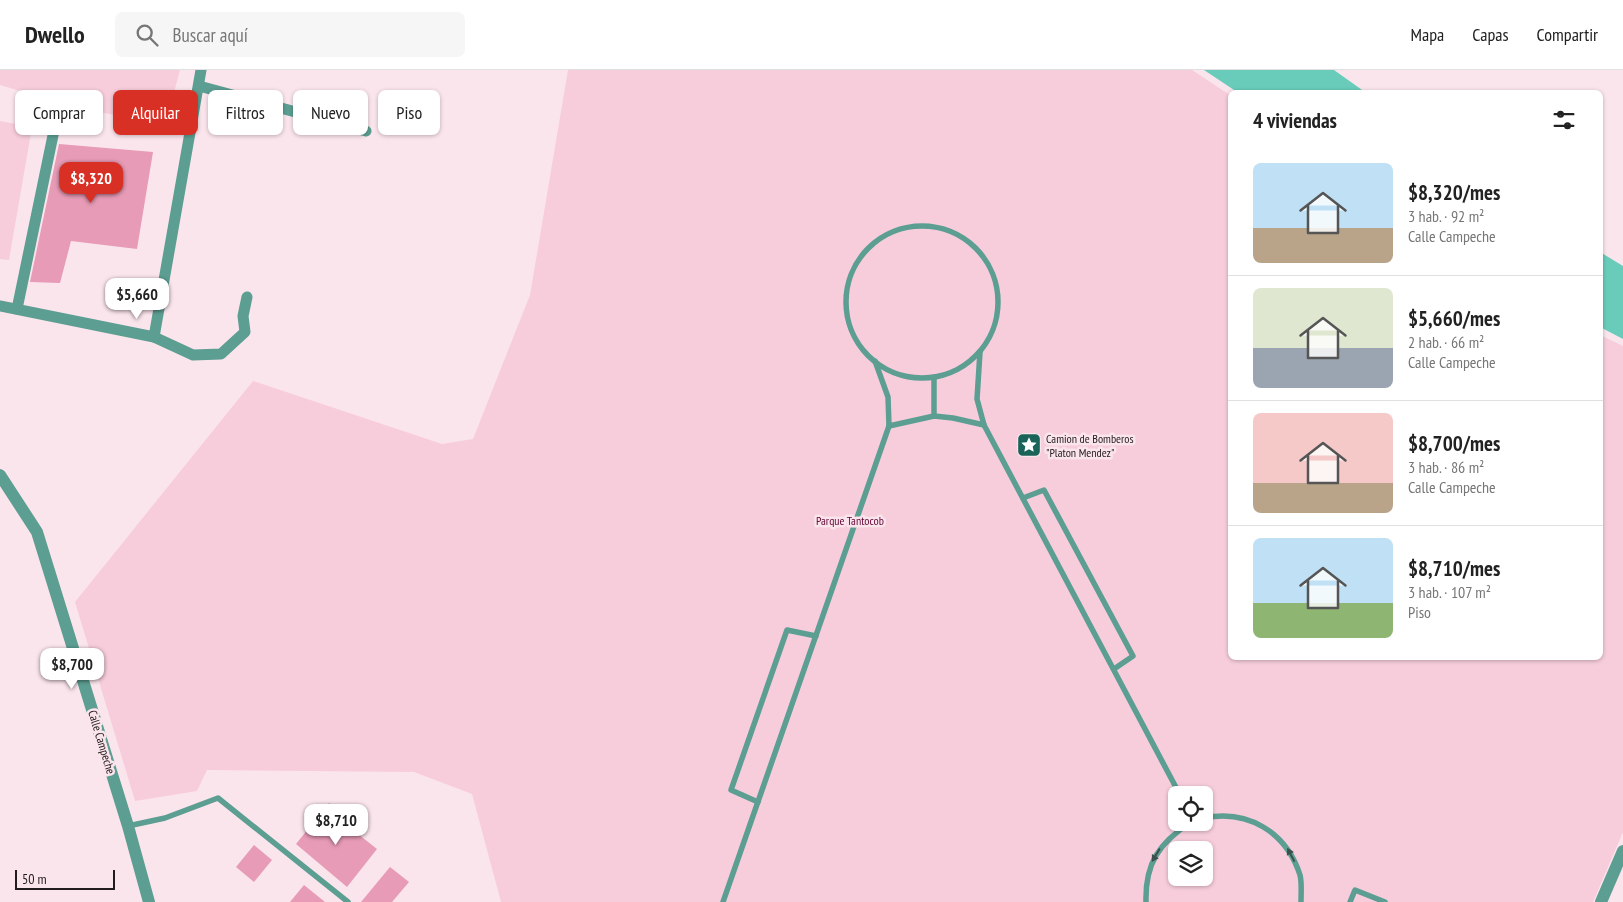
<!DOCTYPE html>
<html lang="es">
<meta charset="utf-8">
<style>
:root{--surface:#fff;--page:#f6f6f6;--text:#222;--muted:#767676;--line:#e0e0e0;--accent:#d93025}
body{margin:0;font-family:"PT Sans Narrow",sans-serif;background:var(--page);color:var(--text);height:100vh;display:flex;flex-direction:column;font-size:19px;white-space:nowrap}
*{box-sizing:border-box;margin:0}
p{font-size:16px;color:var(--muted)}
.icon{flex:none;width:28px;height:28px;fill:none;stroke:currentColor;stroke-width:2;stroke-linecap:round;stroke-linejoin:round}
.map{position:relative;flex:1;overflow:hidden}
.side{position:absolute;left:1228px;top:20px;width:375px;height:570px;display:flex;flex-direction:column;background:var(--surface);border-radius:8px;box-shadow:0 1px 4px #0004}
.side>*{flex:none}
.hud{position:absolute;left:15px;top:20px;width:475px;height:45px;display:flex;gap:10px}
.fabs{position:absolute;left:1168px;top:716px;display:grid;gap:10px}
.fabs a{display:grid;place-items:center;width:45px;height:45px;border-radius:8px;background:var(--surface);box-shadow:0 1px 4px #0004;font-size:25px}
.scale{position:absolute;left:15px;bottom:12px;width:100px;box-sizing:border-box;padding-left:5px;border:2px solid #231c1e;border-top:0;font-size:14px;line-height:18px;white-space:nowrap;color:#231c1e;-webkit-text-stroke:4px #fbe5ec;paint-order:stroke}
.price{position:absolute;translate:-50% -42px;padding:0 11px;border-radius:10px;background:#fff;color:#222;font-size:16px;line-height:32px;filter:drop-shadow(0 1px 2px #0008)}
.price::after{content:'';position:absolute;left:50%;top:30px;width:15px;height:11px;margin-left:-8px;background:inherit;clip-path:polygon(0 0,100% 0,50% 100%)}
.price.selected{background:var(--accent);color:#fff}
ul{padding:0;list-style:none}
li{display:flex;align-items:center;gap:15px;height:125px;padding:0 25px}
li+li{border-top:1px solid var(--line)}
li span{display:grid;place-items:center;flex:none;width:140px;height:100px;border-radius:8px;color:#555}
li>.icon{margin-inline-start:auto}
span .icon{width:60px;height:60px;fill:#fffc;stroke-width:1}
li b{font-size:21px}
h2{display:flex;justify-content:space-between;align-items:center;height:60px;padding:0 25px;font-size:21px}
.pill{padding:0 18px;border-radius:8px;background:var(--surface);box-shadow:0 1px 4px #0004;font-size:18px;line-height:45px}
.pill.selected{background:var(--accent);color:#fff}
header{display:flex;align-items:center;gap:30px;box-sizing:border-box;height:70px;padding:0 25px;background:var(--surface);border-bottom:1px solid var(--line)}
header strong{font-size:24px}
nav{display:flex;gap:28px;margin-inline-start:auto;font-size:18px}
.search{width:350px;height:45px;background:var(--page);display:flex;align-items:center;gap:12px;box-sizing:border-box;padding:0 18px;border-radius:8px;color:var(--muted);font-size:19px}
.map>svg:first-child{display:block}
.green{fill:#f7cddb;fill-rule:evenodd}
.water{fill:#69ccbb}
.building{fill:#e79bb6}
.lines{fill:none;stroke-linecap:round;stroke-linejoin:round}
.service{stroke:#5c9e92;stroke-width:5.5}
.minor{stroke:#5c9e92;stroke-width:11}
.tertiary{stroke:#5c9e92;stroke-width:12}
.oneway{fill:#3a504c}
.labels{text-anchor:middle;dominant-baseline:central;stroke-width:5;stroke-linejoin:round;paint-order:stroke}
.poi-label{font-size:12px;fill:#231c1e;stroke:#fbe5ec;text-anchor:start}
.park-label{font-size:12px;fill:#630736;stroke:#fbe5ec}
.street-label{font-size:12px;fill:#231c1e;stroke:#fbe5ec}
</style>
<header>
<strong>Dwello</strong>
<div class="search"><svg class="icon" aria-label="search" viewBox="0 0 24 24"><circle cx="10" cy="10" r="6"/><path d="M15 15l6 6"/></svg>Buscar aquí</div>
<nav><a>Mapa</a><a>Capas</a><a>Compartir</a></nav>
</header>
<div class="map">
<svg width="1623" height="832" viewBox="0 0 1623 832">
<rect width="100%" height="100%" fill="#fbe5ec"/>
<g class="green">
<path d="M 0,0 L 180,0 L 172,30 L 148,51 L 76,38 L 0,15 Z"/>
<path d="M 568,0 L 1192,0 L 1230,25 L 1230,588 L 1600,588 L 1600,265 L 1623,276 L 1623,762 L 1593,832 L 501,832 L 472,724 L 414,702 L 207,700 L 197,721 L 135,731 L 75,532 L 253,311 L 442,374 L 473,369 L 530,225 ZM 1176,725 L 1204,725 L 1204,752 L 1176,752 ZM 1176,780 L 1204,780 L 1204,808 L 1176,808 Z"/>
<path d="M 0,51 L 32,57 L 9,190 L 0,189 Z"/>
</g>
<g class="water">
<path d="M 1204,0 L 1334,0 L 1365,22 L 1237,22 Z"/>
<path d="M 1600,182 L 1623,196 L 1623,269 L 1600,257 Z"/>
</g>
<g class="building">
<path d="M 59,74 L 153,82 L 137,179 L 71,171 L 60,213 L 30,212 Z"/>
<path d="M 329,733 L 347,748 L 344,753 L 377,779 L 347,817 L 296,774 Z"/>
<path d="M 254,775 L 272,790 L 254,812 L 236,797 Z"/>
<path d="M 390,797 L 409,812 L 392,832 L 361,832 Z"/>
<path d="M 304,815 L 325,832 L 290,832 Z"/>
</g>
<g class="lines">
<g class="service">
<circle cx="922" cy="232" r="76"/>
<path d="M 980,282 L 977,329 L 984,355 L 1180,725"/>
<path d="M 934,346 L 934,308"/>
<path d="M 889,356 L 934,346 L 953,348 L 984,355"/>
<path d="M 1023,428 L 1044,420 L 1133,586 L 1114,599"/>
<path d="M 758,732 L 731,720 L 787,560 L 816,566"/>
<path d="M 1204,748 C 1248,739 1286,762 1300,805 C 1302,813 1301,823 1301,832"/>
<path d="M 128,756 L 165,748 L 218,728 L 348,832"/>
<path d="M 723,832 L 889,356 L 888,327 L 875,291"/>
<path d="M 1146,832 C 1145,793 1159,773 1191,752"/>
<path d="M 1350,832 L 1355,820 L 1385,832"/>
</g>
<g class="minor">
<path d="M 199,16 L 366,61"/>
<path d="M 0,236 L 154,267 L 193,285 L 221,284 L 245,262 L 243,246 L 247,227"/>
<path d="M 17,239 L 57,46"/>
<path d="M 154,267 L 201,0"/>
</g>
<g class="tertiary">
<path d="M 0,405 L 37,462 L 128,756 L 149,832"/>
<path d="M 1601,832 L 1623,781"/>
</g>
</g>
<defs><path id="oneway-solid" d="M-6-.8H1V-3.2L6.5 0L1 3.2V.8H-6Z" transform="scale(1.25)"/></defs>
<g class="oneway">
<use href="#oneway-solid" transform="translate(1156 785) rotate(121)"/>
<use href="#oneway-solid" transform="translate(1291 785) rotate(-118)"/>
</g>
<defs>
<symbol id="sight-square" viewBox="-11 -11 22 22"><rect x="-9" y="-9" width="18" height="18" rx="4" fill="#1a6359" stroke="#fbe5ec"/><path d="M0-6L1.8-2.2L6-1.7L2.9 1.2L3.7 5.4L0 3.3L-3.7 5.4L-2.9 1.2L-6-1.7L-1.8-2.2Z" fill="#fff"/></symbol>
</defs>
<g fill-rule="evenodd">
<use href="#sight-square" x="1015" y="361" width="28" height="28"/>
</g>
<g class="labels">
<g class="poi-label">
<text x="1046" y="368">Camion de Bomberos<tspan x="1046" dy="14">"Platon Mendez"</tspan></text>
</g>
<g class="park-label">
<text x="850" y="450">Parque Tantocob</text>
</g>
<g class="street-label">
<text transform="translate(102 672) rotate(73)">Calle Campeche</text>
</g>
</g>
</svg>
<div class="fabs">
<a><svg class="icon" aria-label="locate" viewBox="0 0 24 24"><circle cx="12" cy="12" r="6"/><path d="M12 2v4M12 18v4M2 12h4M18 12h4"/></svg></a>
<a><svg class="icon" aria-label="layers" viewBox="0 0 24 24"><path d="M12 4l9 5-9 5-9-5zM3 14l9 5 9-5"/></svg></a>
</div>
<div class="scale">50 m</div>
<b class="price selected" style="left:91px;top:134px">$8,320</b>
<b class="price" style="left:137px;top:250px">$5,660</b>
<b class="price" style="left:72px;top:620px">$8,700</b>
<b class="price" style="left:336px;top:776px">$8,710</b>
<div class="hud">
<a class="pill">Comprar</a>
<a class="pill selected">Alquilar</a>
<a class="pill">Filtros</a>
<a class="pill">Nuevo</a>
<a class="pill">Piso</a>
</div>
<section class="side">
<h2>4 viviendas<svg class="icon" aria-label="filters" viewBox="0 0 24 24"><path d="M4 7h16M4 17h16"/><circle cx="9" cy="7" r="2"/><circle cx="15" cy="17" r="2"/></svg></h2>
<ul>
<li><span style="background:linear-gradient(#bfe0f5 65%,#b9a48a 0)"><svg class="icon" aria-label="home" viewBox="0 0 24 24"><path d="M3 11l9-7 9 7M6 9v11h12V9"/></svg></span><div><b>$8,320/mes</b><p>3 hab. · 92 m²</p><p>Calle Campeche</p></div></li>
<li><span style="background:linear-gradient(#dfe7d0 60%,#9aa5b1 0)"><svg class="icon" aria-label="home" viewBox="0 0 24 24"><path d="M3 11l9-7 9 7M6 9v11h12V9"/></svg></span><div><b>$5,660/mes</b><p>2 hab. · 66 m²</p><p>Calle Campeche</p></div></li>
<li><span style="background:linear-gradient(#f6c9c9 70%,#b9a48a 0)"><svg class="icon" aria-label="home" viewBox="0 0 24 24"><path d="M3 11l9-7 9 7M6 9v11h12V9"/></svg></span><div><b>$8,700/mes</b><p>3 hab. · 86 m²</p><p>Calle Campeche</p></div></li>
<li><span style="background:linear-gradient(#bfe0f5 65%,#8fb573 0)"><svg class="icon" aria-label="home" viewBox="0 0 24 24"><path d="M3 11l9-7 9 7M6 9v11h12V9"/></svg></span><div><b>$8,710/mes</b><p>3 hab. · 107 m²</p><p>Piso</p></div></li>
</ul>
</section>
</div>
